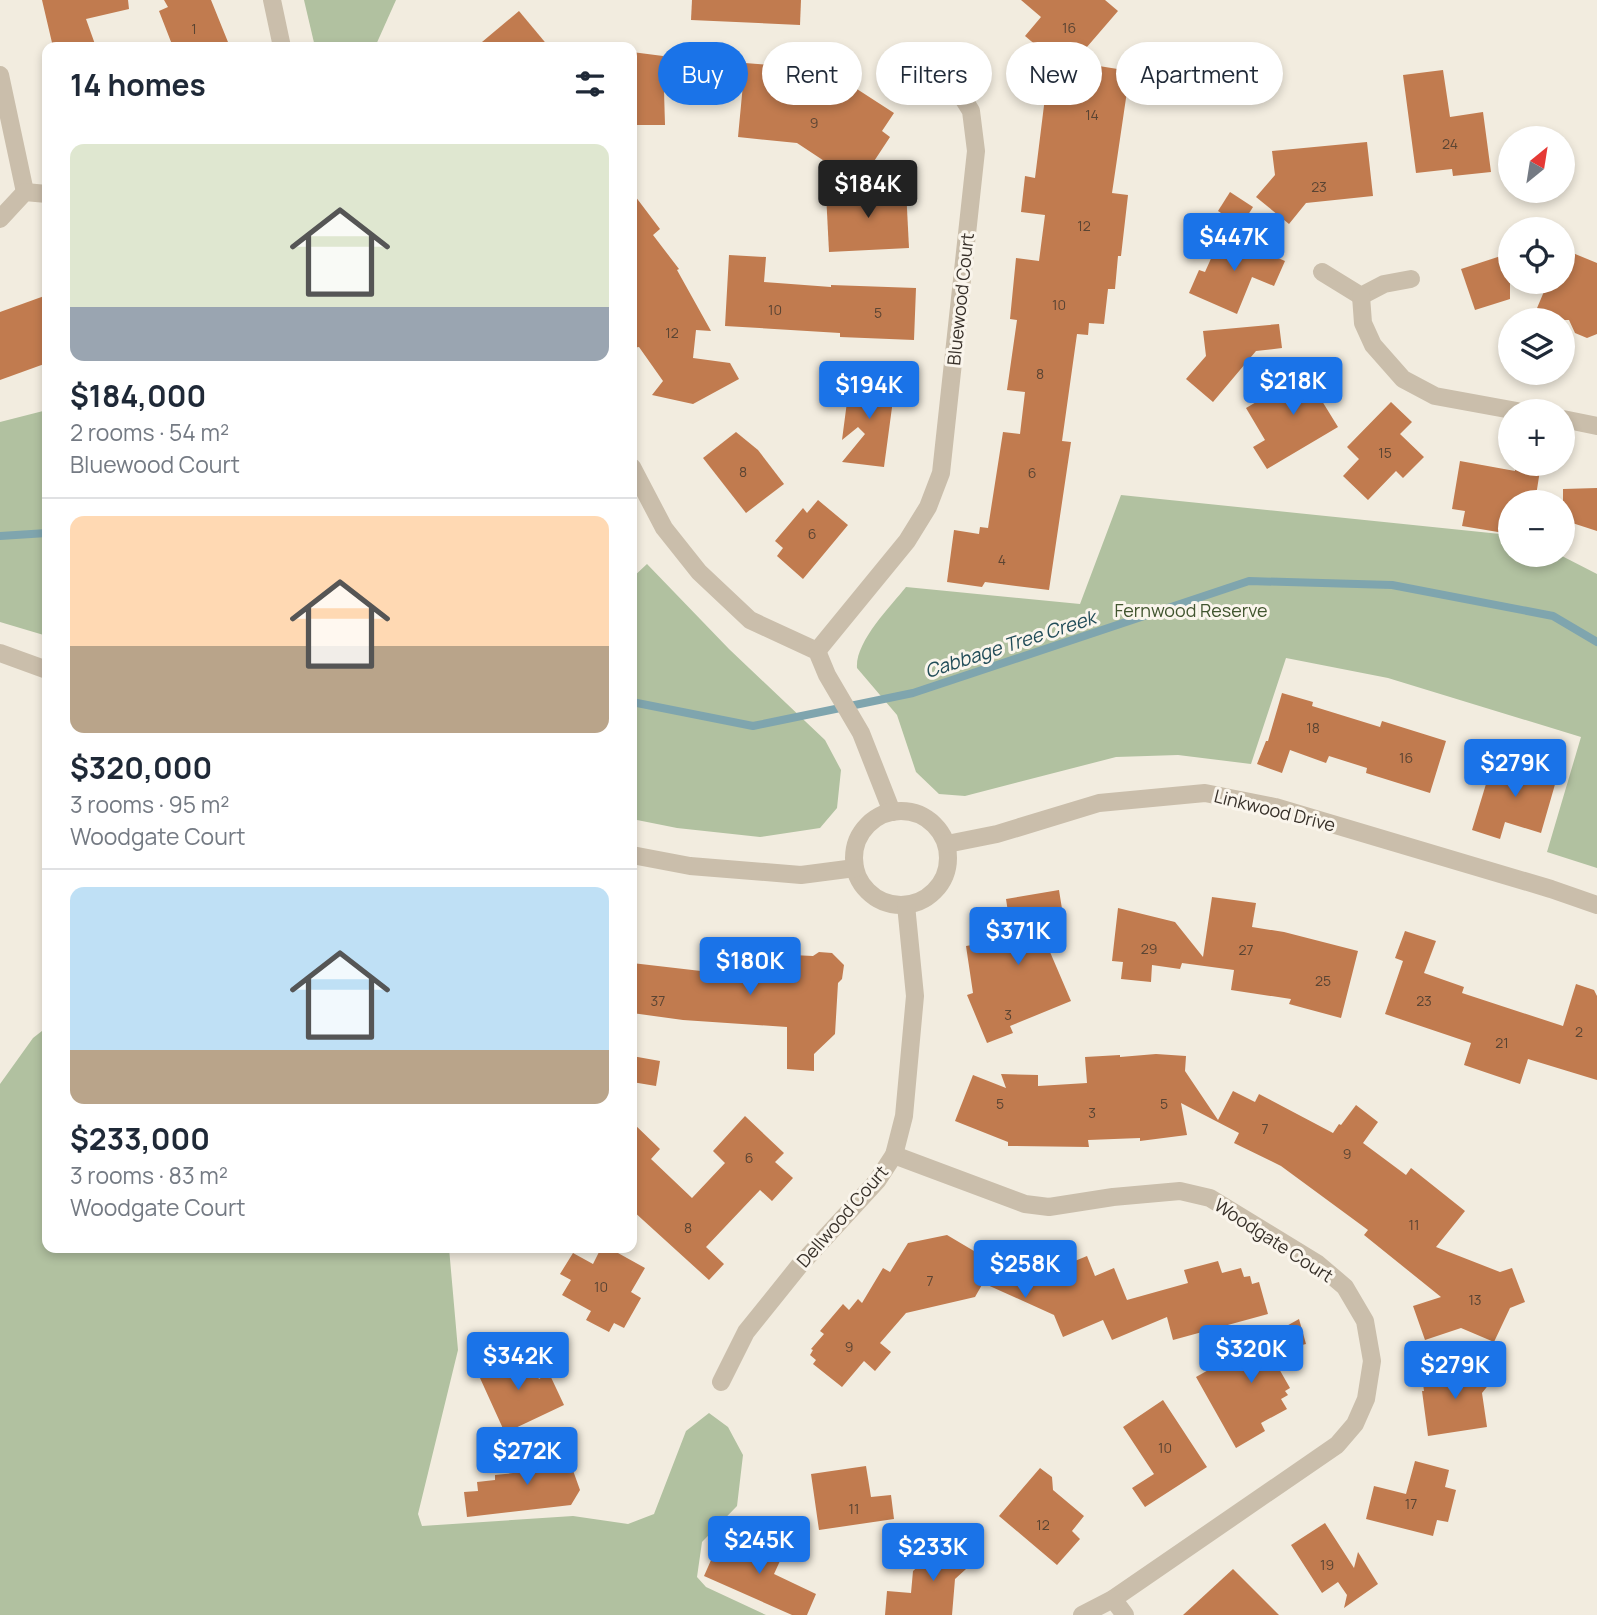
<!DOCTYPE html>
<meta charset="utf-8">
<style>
:root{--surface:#fff;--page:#f6f6f7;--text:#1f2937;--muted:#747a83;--line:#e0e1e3;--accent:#1a73e8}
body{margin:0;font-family:Manrope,sans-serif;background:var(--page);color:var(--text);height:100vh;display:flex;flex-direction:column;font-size:26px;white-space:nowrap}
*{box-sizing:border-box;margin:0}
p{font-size:23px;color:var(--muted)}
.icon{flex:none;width:38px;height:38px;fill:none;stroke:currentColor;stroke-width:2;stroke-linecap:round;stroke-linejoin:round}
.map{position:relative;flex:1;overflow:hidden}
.drawer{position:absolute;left:42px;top:42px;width:595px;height:1211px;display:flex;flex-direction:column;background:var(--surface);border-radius:14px;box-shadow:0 4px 10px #0003}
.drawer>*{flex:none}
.guide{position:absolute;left:658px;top:42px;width:665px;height:63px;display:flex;gap:14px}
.needle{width:46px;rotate:30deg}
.controls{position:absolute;left:1498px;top:126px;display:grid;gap:14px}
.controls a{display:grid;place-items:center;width:77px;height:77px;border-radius:50%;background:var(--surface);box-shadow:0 4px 10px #0003;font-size:35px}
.price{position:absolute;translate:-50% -60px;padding:0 16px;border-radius:7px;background:var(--accent);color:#fff;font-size:23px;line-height:46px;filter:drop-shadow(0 2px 4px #0008)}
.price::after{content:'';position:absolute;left:50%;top:42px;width:21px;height:16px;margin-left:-10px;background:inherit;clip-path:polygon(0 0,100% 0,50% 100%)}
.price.current{background:#222;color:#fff}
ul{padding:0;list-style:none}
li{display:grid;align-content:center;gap:14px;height:371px;padding:0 28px}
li+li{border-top:2px solid var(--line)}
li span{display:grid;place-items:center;height:217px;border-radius:14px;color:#555}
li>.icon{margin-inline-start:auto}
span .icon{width:126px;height:126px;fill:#fffc;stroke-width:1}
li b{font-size:30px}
h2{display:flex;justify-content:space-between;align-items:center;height:84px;padding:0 28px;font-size:30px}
.pill{padding:0 24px;border-radius:32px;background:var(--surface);box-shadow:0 4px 10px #0003;font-size:24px;line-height:63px}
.pill.current{background:var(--accent);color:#fff}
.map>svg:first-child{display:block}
.green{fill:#b1c1a0}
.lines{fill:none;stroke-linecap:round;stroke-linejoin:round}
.stream{stroke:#7fa5ae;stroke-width:8}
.building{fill:#c17b4f}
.street{stroke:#cabeab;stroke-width:18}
.labels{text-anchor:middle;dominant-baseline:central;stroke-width:6;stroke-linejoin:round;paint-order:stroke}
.number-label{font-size:14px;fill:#5a4433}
.street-label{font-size:18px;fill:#38312a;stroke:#faf5ec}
.park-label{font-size:18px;fill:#41552f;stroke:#faf5ec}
.water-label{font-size:19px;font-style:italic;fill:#214c58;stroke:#faf5ec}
</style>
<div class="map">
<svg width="1597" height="1615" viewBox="0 0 1597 1615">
<rect width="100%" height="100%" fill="#f2ecdf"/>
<g class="green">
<path d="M 304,0 L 396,0 L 375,47 L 315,47 Z"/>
<path d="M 47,410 L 47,636 L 0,622 L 0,422 Z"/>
<path d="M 1121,495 L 1510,535 L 1510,555 L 1560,555 L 1597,574 L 1597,868 L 1547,852 L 1581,737 L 1388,678 L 1286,658 L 1251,764 L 1178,755 L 1116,757 L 965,796 L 939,794 L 916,772 L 897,715 L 857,668 C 855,642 890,607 906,587 L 1080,604 Z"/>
<path d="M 647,564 L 729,649 L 825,740 L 841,770 L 837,808 L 820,828 L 760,837 L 677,828 L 632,819 L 632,578 Z"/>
<path d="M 47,1027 L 47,1248 L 449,1248 L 458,1350 L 418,1514 L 422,1526 L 573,1516 L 628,1524 L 654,1514 L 686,1431 L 709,1413 L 728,1427 L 743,1455 L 737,1506 L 702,1542 L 697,1577 L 706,1587 L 766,1615 L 0,1615 L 0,1084 L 33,1038 Z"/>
</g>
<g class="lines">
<g class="stream">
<path d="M 0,536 L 47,533"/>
<path d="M 632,702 L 753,726 L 913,693 L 1249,581 L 1392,585 L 1553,616 L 1597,642"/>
</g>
</g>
<g class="building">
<path d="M 42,0 L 128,0 L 129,9 L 86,19 L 96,47 L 53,47 Z"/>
<path d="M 164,0 L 211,0 L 230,47 L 173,47 L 159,11 L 168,7 Z"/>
<path d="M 692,0 L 801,0 L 800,25 L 691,20 Z"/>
<path d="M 1021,0 L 1105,0 L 1118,11 L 1074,62 L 1130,71 L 1112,193 L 1128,195 L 1121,256 L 1118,256 L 1115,289 L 1108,289 L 1104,324 L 1089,323 L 1088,335 L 1077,334 L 1062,441 L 1071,442 L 1049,590 L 985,582 L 982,587 L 947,582 L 954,530 L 979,534 L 980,527 L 988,528 L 1003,432 L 1020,434 L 1025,392 L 1007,390 L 1017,320 L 1010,319 L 1016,258 L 1039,261 L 1045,215 L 1021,212 L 1025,176 L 1035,178 L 1050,57 L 1025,36 L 1041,17 Z"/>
<path d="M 519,11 L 549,47 L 476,47 Z"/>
<path d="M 632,52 L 663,56 L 665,125 L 632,125 Z"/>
<path d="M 745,63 L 844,71 L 843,80 L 894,113 L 882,131 L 890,137 L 859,184 L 797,143 L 738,137 Z"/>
<path d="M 1443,70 L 1450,117 L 1483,112 L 1491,172 L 1453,176 L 1452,169 L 1416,173 L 1403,75 Z"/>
<path d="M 1367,142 L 1373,196 L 1306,203 L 1289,224 L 1256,197 L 1275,175 L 1272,151 Z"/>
<path d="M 906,189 L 909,248 L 829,252 L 826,193 Z"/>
<path d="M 632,192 L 660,229 L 653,235 L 679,269 L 677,270 L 711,331 L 696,330 L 693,358 L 730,363 L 739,379 L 693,404 L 652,395 L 663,381 L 639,347 L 632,348 Z"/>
<path d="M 1230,192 L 1253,207 L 1241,226 L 1218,211 Z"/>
<path d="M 1222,234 L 1285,261 L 1274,286 L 1252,277 L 1237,314 L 1189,293 L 1199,270 L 1205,272 Z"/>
<path d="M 1563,249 L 1597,263 L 1597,334 L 1587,338 L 1575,333 L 1569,320 L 1532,320 L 1548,282 L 1563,282 Z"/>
<path d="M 1510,253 L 1510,299 L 1475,310 L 1461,269 Z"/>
<path d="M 729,255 L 766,257 L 764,282 L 831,287 L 831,285 L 916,288 L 914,340 L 840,337 L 840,333 L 725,326 Z"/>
<path d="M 47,295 L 47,363 L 0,380 L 0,312 Z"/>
<path d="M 1279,324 L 1282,348 L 1256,351 L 1213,402 L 1186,379 L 1206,356 L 1203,331 Z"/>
<path d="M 1318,366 L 1335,394 L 1322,401 L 1338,427 L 1267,469 L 1253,447 L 1265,440 L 1246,408 Z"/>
<path d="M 850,379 L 895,385 L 884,467 L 842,462 L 865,434 L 858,427 L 842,440 Z"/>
<path d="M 1391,402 L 1412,422 L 1400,434 L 1424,457 L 1403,478 L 1396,471 L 1368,500 L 1343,476 L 1359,459 L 1347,447 Z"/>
<path d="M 736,432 L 758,450 L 784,484 L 746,513 L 703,458 Z"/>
<path d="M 1460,461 L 1515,471 L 1516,464 L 1541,464 L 1535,502 L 1510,502 L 1510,534 L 1462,526 L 1465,511 L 1452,509 Z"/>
<path d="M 1597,488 L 1597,531 L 1563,520 L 1563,489 Z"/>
<path d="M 818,500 L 848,525 L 803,579 L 777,556 L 783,548 L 775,541 L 803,508 L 807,513 Z"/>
<path d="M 1282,693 L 1313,702 L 1312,706 L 1380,727 L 1382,721 L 1446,741 L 1430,793 L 1366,773 L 1367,768 L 1329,756 L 1326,763 L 1290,750 L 1282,773 L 1257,764 L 1266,741 L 1268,741 Z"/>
<path d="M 1493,761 L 1514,767 L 1516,761 L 1558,774 L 1541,833 L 1505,822 L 1500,839 L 1472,830 Z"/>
<path d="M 1059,890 L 1066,934 L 1044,938 L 1071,1001 L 1010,1026 L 1013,1033 L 987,1043 L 967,995 L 973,993 L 966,946 L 1012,938 L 1006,899 Z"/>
<path d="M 1212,897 L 1256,903 L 1252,927 L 1284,932 L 1358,951 L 1341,1018 L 1289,1004 L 1291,999 L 1231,990 L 1234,970 L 1182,963 L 1180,969 L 1152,965 L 1151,982 L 1121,979 L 1123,962 L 1112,961 L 1118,908 L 1175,922 L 1203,957 Z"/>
<path d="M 1405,931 L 1436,941 L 1424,973 L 1464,987 L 1462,993 L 1563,1026 L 1576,984 L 1594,990 L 1597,996 L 1597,1080 L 1528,1059 L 1520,1084 L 1464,1065 L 1471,1043 L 1385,1014 L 1403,961 L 1395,958 Z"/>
<path d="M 819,952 L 832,953 L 844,965 L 842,979 L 838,983 L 835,1034 L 814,1054 L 814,1071 L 787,1069 L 787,1027 L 683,1020 L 632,1013 L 632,963 L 701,971 L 702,954 L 792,960 L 792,955 L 813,956 Z"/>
<path d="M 1156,1054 L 1186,1056 L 1185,1071 L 1218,1120 L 1233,1091 L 1255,1102 L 1259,1094 L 1333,1133 L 1339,1124 L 1341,1125 L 1356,1105 L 1378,1122 L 1363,1143 L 1406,1175 L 1411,1168 L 1465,1211 L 1436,1247 L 1500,1272 L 1512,1268 L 1525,1302 L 1510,1308 L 1494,1342 L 1461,1328 L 1425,1340 L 1413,1306 L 1441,1297 L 1364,1235 L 1368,1230 L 1281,1166 L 1234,1143 L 1239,1133 L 1181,1103 L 1187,1135 L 1140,1141 L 1140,1138 L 1088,1140 L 1089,1147 L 1008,1146 L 1008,1142 L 955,1121 L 973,1075 L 1006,1088 L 1001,1074 L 1038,1075 L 1038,1086 L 1087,1083 L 1085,1057 L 1120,1055 L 1120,1057 Z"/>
<path d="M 632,1056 L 660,1061 L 656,1086 L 632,1082 Z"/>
<path d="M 745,1116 L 784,1153 L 775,1162 L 793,1178 L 772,1201 L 760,1190 L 706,1247 L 724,1264 L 709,1280 L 632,1210 L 632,1122 L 660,1149 L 651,1159 L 692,1198 L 725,1163 L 713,1151 Z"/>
<path d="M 947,1235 L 974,1251 L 977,1246 L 1005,1263 L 1036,1277 L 1087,1256 L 1095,1276 L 1114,1268 L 1127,1300 L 1188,1283 L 1184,1270 L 1218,1261 L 1222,1273 L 1241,1268 L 1244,1277 L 1250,1276 L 1252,1284 L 1259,1282 L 1268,1314 L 1173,1340 L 1167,1317 L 1112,1340 L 1103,1320 L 1063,1337 L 1054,1315 L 983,1283 L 975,1297 L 906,1313 L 880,1343 L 891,1352 L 875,1371 L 864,1361 L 842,1387 L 813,1364 L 816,1360 L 810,1355 L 813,1350 L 811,1349 L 824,1334 L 820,1331 L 843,1304 L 849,1310 L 858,1299 L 862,1303 L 883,1268 L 890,1272 L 908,1243 Z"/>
<path d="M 601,1248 L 609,1248 L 645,1268 L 631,1292 L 641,1298 L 624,1328 L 614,1323 L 609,1332 L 586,1320 L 591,1311 L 562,1295 L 571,1280 L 560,1274 L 573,1253 L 593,1264 Z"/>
<path d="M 1299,1319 L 1306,1344 L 1270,1353 L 1290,1388 L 1285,1391 L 1288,1395 L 1281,1399 L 1287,1409 L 1261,1423 L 1265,1431 L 1236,1448 L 1196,1377 Z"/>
<path d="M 496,1349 L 513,1355 L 522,1374 L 534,1369 L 539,1379 L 549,1373 L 564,1405 L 505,1433 L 480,1378 L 486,1375 Z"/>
<path d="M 1488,1368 L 1490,1383 L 1482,1393 L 1487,1427 L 1428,1436 L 1422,1391 L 1424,1391 L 1422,1377 Z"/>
<path d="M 1163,1400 L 1207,1467 L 1145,1507 L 1132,1488 L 1154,1474 L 1123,1427 Z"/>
<path d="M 565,1448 L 580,1490 L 571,1505 L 467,1517 L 464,1492 L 478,1491 L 477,1482 L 495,1480 L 495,1475 L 523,1472 L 518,1459 Z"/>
<path d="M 1415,1461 L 1449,1470 L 1445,1487 L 1456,1490 L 1448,1522 L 1437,1520 L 1433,1536 L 1366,1519 L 1374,1486 L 1406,1494 Z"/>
<path d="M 866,1466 L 871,1497 L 891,1495 L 894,1519 L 819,1530 L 811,1474 Z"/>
<path d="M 1040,1468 L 1052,1477 L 1053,1490 L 1084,1516 L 1072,1531 L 1080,1539 L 1057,1565 L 999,1516 Z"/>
<path d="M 1325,1523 L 1354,1568 L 1358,1552 L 1378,1584 L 1344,1608 L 1347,1595 L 1338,1582 L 1322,1593 L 1291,1545 Z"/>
<path d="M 754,1536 L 785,1550 L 774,1574 L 816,1594 L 807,1615 L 792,1615 L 704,1576 L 719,1542 L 746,1554 Z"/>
<path d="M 950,1538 L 953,1542 L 957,1538 L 977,1559 L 955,1579 L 952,1615 L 885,1615 L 887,1591 L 911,1593 L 913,1571 Z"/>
<path d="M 1233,1569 L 1279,1615 L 1183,1615 Z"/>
</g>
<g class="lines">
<g class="street">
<path d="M 272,0 L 282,47"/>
<path d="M 0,75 L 25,192"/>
<path d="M 0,219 L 25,192 L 47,194"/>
<path d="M 1322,272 L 1361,296 L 1384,284 L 1411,279"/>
<path d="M 1361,296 L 1363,323 L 1373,345 L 1403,379 L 1435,396 L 1517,411"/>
<path d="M 1563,419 L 1597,426"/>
<path d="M 632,467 L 664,528 L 699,572 L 750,620 L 817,651 L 827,675 L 861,733 L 892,812"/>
<path d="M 817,651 L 907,541 L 928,507 L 941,473 L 976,151 L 971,111 L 951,79"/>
<path d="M 0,653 L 47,670"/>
<circle cx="901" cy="858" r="47"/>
<path d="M 947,844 L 997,834 L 1099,803 L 1205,793 L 1275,807 L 1551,889 L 1597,905"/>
<path d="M 632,855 L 690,866 L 801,875 L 855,868"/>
<path d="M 894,1155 L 1025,1204 L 1049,1207 L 1113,1197 L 1180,1191 L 1210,1198 L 1318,1264 L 1345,1287 L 1365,1321 L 1372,1361 L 1366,1399 L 1355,1424 L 1337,1445 L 1113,1599 L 1082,1615"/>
<path d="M 721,1382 L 746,1332 L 799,1266 L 877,1181 L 894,1155 L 904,1116 L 915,996 L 906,905"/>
<path d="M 1113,1599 L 1125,1615"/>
</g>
</g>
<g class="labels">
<g class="number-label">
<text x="1069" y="27">16</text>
<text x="194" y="28">1</text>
<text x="1092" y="114">14</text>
<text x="814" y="122">9</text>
<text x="1450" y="143">24</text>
<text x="1319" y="186">23</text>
<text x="1084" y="225">12</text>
<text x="1059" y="304">10</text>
<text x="775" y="309">10</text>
<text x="878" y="312">5</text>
<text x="672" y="332">12</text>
<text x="1040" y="373">8</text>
<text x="1385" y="452">15</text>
<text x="743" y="471">8</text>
<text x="1032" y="472">6</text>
<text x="812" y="533">6</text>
<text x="1002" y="559">4</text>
<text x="1313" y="727">18</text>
<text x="1406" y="757">16</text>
<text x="1149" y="948">29</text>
<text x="1246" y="949">27</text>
<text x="1323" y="980">25</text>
<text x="658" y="1000">37</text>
<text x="1424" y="1000">23</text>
<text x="1008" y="1014">3</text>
<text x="1579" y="1031">2</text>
<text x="1502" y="1042">21</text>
<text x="1000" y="1103">5</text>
<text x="1164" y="1103">5</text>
<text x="1092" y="1112">3</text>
<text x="1265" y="1128">7</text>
<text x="1347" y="1153">9</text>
<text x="749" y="1157">6</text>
<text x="1414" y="1224">11</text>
<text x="688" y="1227">8</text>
<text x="930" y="1280">7</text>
<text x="601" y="1286">10</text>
<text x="1475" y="1299">13</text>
<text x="849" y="1346">9</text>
<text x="1165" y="1447">10</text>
<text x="1411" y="1503">17</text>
<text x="854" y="1508">11</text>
<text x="1043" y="1524">12</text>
<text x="1327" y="1564">19</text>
</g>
<g class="street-label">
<text transform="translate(960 299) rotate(-84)">Bluewood Court</text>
<text transform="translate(1275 810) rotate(14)">Linkwood Drive</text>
<text transform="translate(842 1216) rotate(-49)">Dellwood Court</text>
<text transform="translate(1274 1240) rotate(33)">Woodgate Court</text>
</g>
<g class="park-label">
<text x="1191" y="610">Fernwood Reserve</text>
</g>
<g class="water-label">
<text transform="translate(1010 644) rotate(-18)">Cabbage Tree Creek</text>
</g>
</g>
</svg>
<div class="controls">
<a><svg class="needle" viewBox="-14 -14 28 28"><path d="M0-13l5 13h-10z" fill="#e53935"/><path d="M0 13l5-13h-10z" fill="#747a83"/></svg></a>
<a><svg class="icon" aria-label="locate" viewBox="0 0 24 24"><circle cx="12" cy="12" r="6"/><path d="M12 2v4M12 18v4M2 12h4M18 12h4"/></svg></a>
<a><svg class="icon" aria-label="layers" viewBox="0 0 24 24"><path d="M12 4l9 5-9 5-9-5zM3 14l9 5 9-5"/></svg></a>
<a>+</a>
<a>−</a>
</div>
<b class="price current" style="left:868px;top:220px">$184K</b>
<b class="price" style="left:1234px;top:273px">$447K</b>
<b class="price" style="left:1293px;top:417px">$218K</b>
<b class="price" style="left:869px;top:421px">$194K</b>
<b class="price" style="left:1515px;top:799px">$279K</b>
<b class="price" style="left:1018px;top:967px">$371K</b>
<b class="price" style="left:750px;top:997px">$180K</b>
<b class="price" style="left:1025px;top:1300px">$258K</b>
<b class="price" style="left:1251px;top:1385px">$320K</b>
<b class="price" style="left:518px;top:1392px">$342K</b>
<b class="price" style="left:1455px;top:1401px">$279K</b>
<b class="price" style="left:527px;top:1487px">$272K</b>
<b class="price" style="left:759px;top:1576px">$245K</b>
<b class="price" style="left:933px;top:1583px">$233K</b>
<div class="guide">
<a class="pill current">Buy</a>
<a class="pill">Rent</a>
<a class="pill">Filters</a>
<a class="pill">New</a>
<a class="pill">Apartment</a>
</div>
<section class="drawer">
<h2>14 homes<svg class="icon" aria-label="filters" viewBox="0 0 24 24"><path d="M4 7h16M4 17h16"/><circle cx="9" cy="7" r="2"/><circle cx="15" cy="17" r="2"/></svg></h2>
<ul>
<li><span style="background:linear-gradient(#dfe7d0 75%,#9aa5b1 0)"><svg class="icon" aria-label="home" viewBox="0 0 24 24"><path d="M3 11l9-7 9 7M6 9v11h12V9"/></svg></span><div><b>$184,000</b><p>2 rooms · 54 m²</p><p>Bluewood Court</p></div></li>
<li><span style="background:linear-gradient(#ffd9b3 60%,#b9a48a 0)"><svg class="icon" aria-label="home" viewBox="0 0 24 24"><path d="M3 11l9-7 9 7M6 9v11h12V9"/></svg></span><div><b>$320,000</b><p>3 rooms · 95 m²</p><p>Woodgate Court</p></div></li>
<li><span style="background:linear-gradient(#bfe0f5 75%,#b9a48a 0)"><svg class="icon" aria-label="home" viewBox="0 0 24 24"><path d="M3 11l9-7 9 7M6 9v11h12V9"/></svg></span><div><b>$233,000</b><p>3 rooms · 83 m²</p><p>Woodgate Court</p></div></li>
</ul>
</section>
</div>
